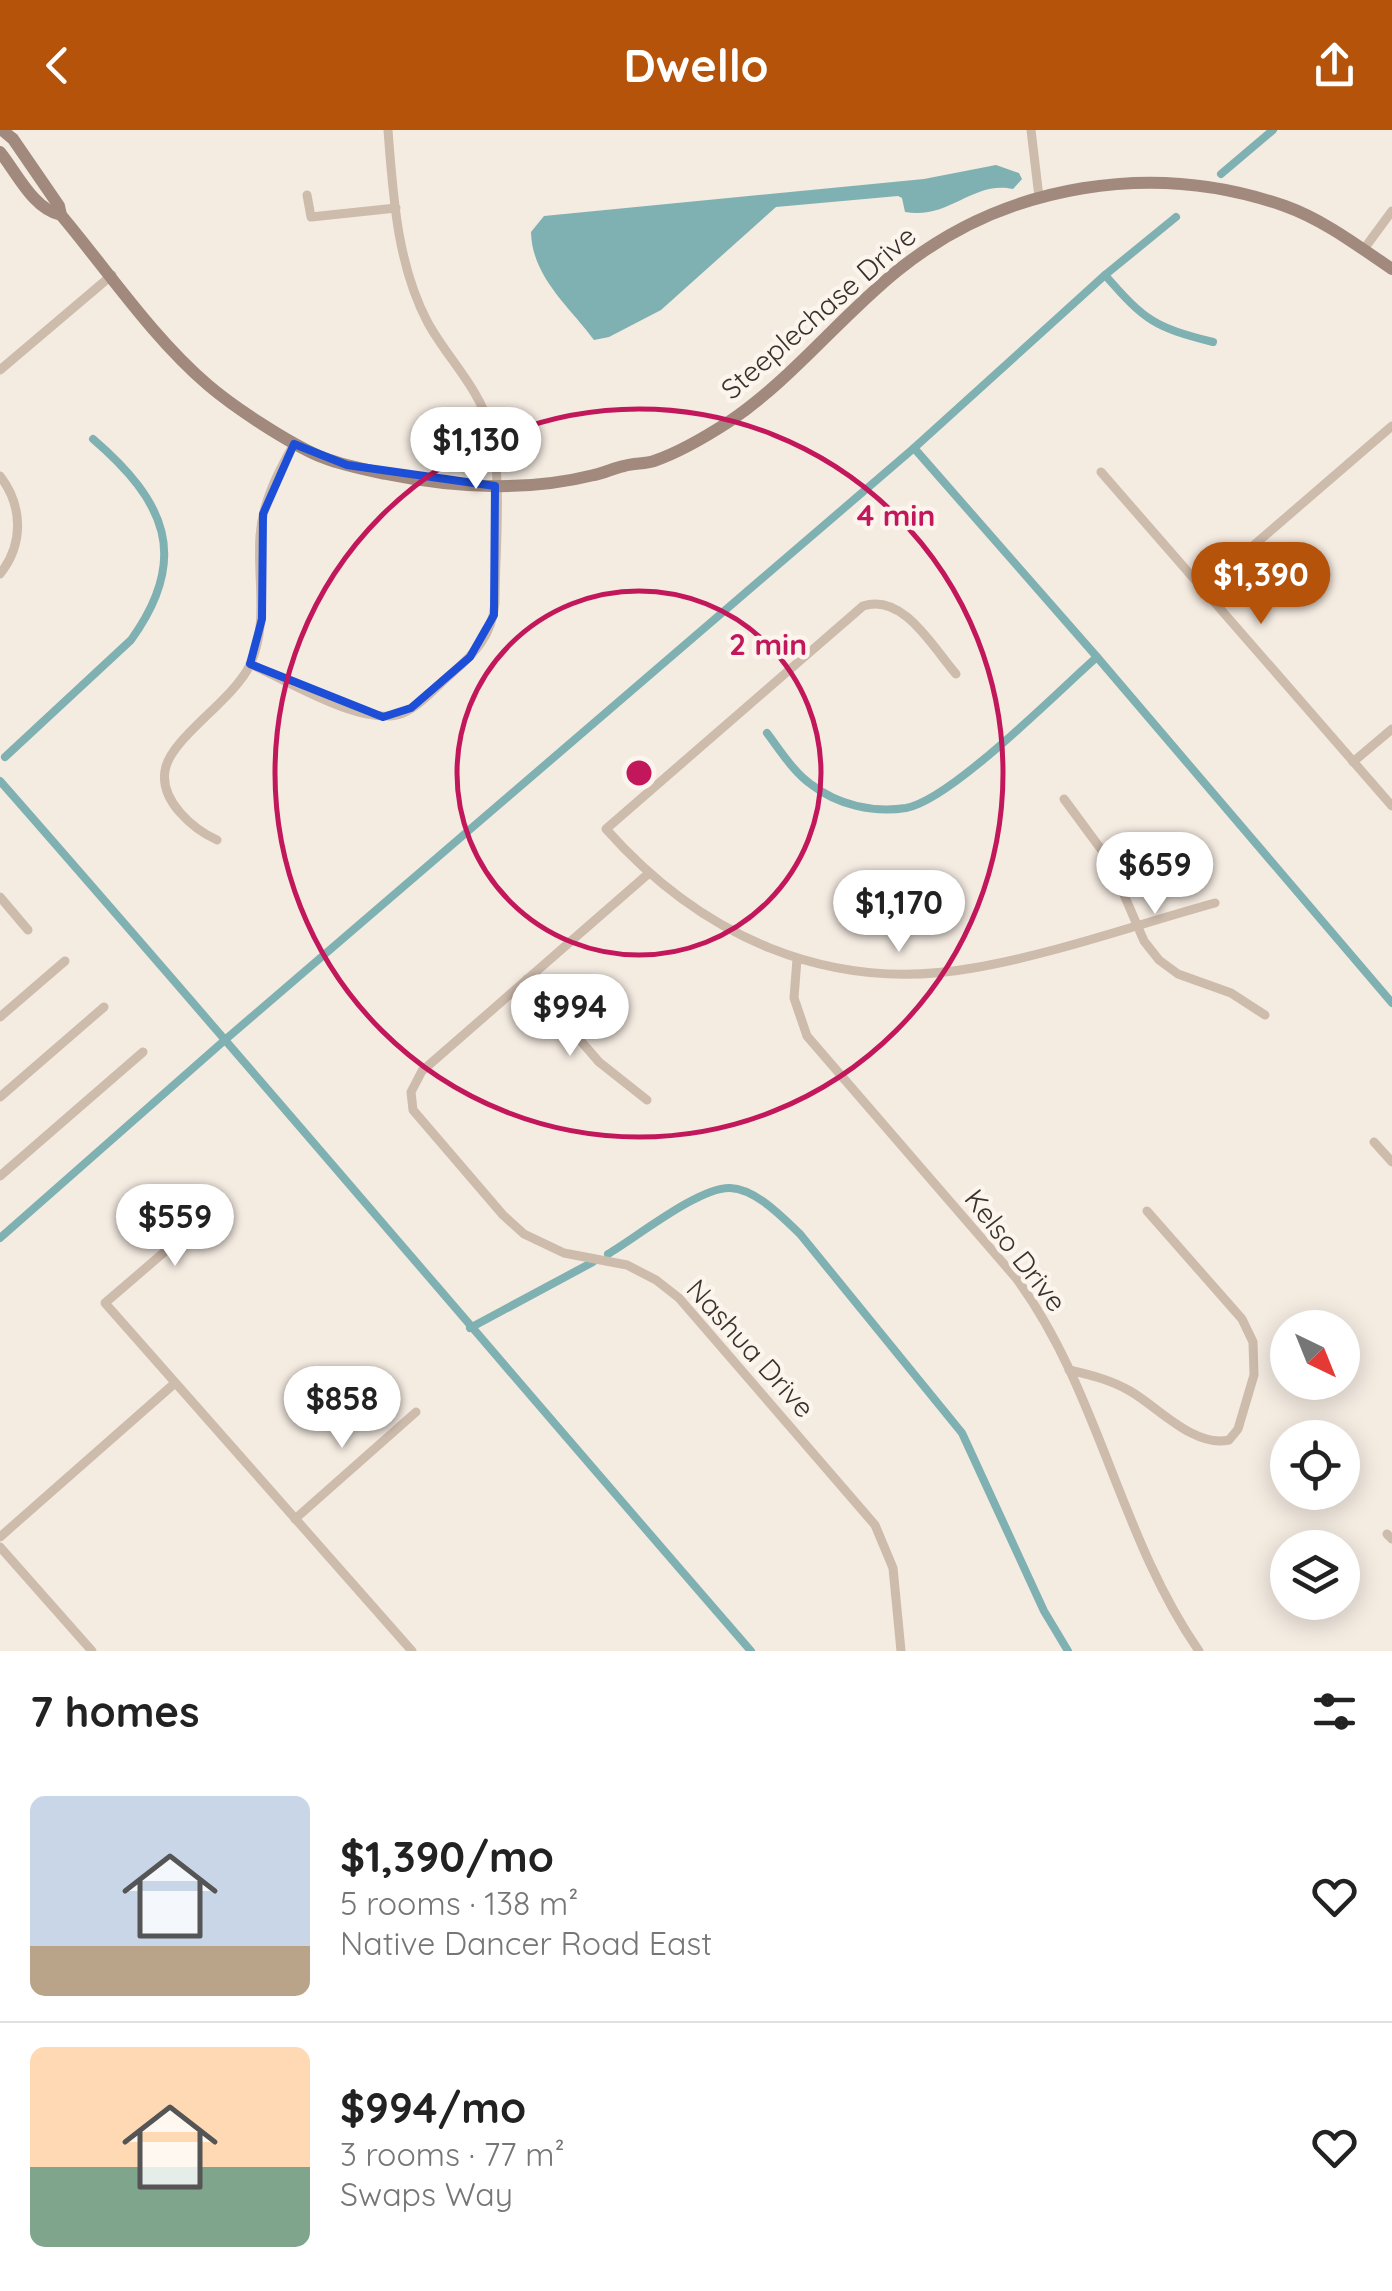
<!DOCTYPE html>
<meta charset="utf-8">
<style>
:root{--surface:#fff;--page:#f6f6f6;--text:#222;--muted:#767676;--line:#e0e0e0;--accent:#b45309}
body{margin:0;font-family:Quicksand,sans-serif;background:var(--page);color:var(--text);height:100vh;display:flex;flex-direction:column;font-size:38px;white-space:nowrap}
*{box-sizing:border-box;margin:0}
p{font-size:32px;color:var(--muted)}
.icon{flex:none;width:55px;height:55px;fill:none;stroke:currentColor;stroke-width:2;stroke-linecap:round;stroke-linejoin:round}
.map{position:relative;height:1521px;overflow:hidden}
.drawer{display:flex;flex-direction:column;background:var(--surface);flex:1}
.drawer>*{flex:none}
.needle{width:65px;rotate:137deg}
.controls{position:absolute;left:1270px;top:1180px;display:grid;gap:20px}
.controls a{display:grid;place-items:center;width:90px;height:90px;border-radius:50%;background:var(--surface);box-shadow:0 5px 25px #0003;font-size:50px}
.price{position:absolute;translate:-50% -85px;padding:0 22px;border-radius:35px;background:#fff;color:#222;font-size:32px;line-height:65px;filter:drop-shadow(0 2px 5px #0008)}
.price::after{content:'';position:absolute;left:50%;top:60px;width:30px;height:22px;margin-left:-15px;background:inherit;clip-path:polygon(0 0,100% 0,50% 100%)}
.price.on{background:var(--accent);color:#fff}
ul{padding:0;list-style:none}
li{display:flex;align-items:center;gap:30px;height:250px;padding:0 30px}
li+li{border-top:2px solid var(--line)}
li span{display:grid;place-items:center;flex:none;width:280px;height:200px;border-radius:15px;color:#555}
li>.icon{margin-inline-start:auto}
span .icon{width:120px;height:120px;fill:#fffc;stroke-width:1}
li b{font-size:42px}
h2{display:flex;justify-content:space-between;align-items:center;height:120px;padding:0 30px;font-size:42px}
header{display:flex;justify-content:space-between;align-items:center;height:130px;padding:0 30px;background:var(--accent);color:#fff;font-size:45px;font-weight:700}
.map>svg:first-child{display:block}
.water{fill:#7fb0b2}
.lines{fill:none;stroke-linecap:round;stroke-linejoin:round}
.canal{stroke:#7fb0b2;stroke-width:8}
.street{stroke:#cdbbac;stroke-width:9}
.secondary{stroke:#a18a7d;stroke-width:12}
.marked{fill:none;stroke:#1d4ed8;stroke-width:8;stroke-linejoin:round}
.ring{fill:none;stroke:#c2185b;stroke-width:5}
.labels{text-anchor:middle;dominant-baseline:central;stroke-width:9;stroke-linejoin:round;paint-order:stroke}
.street-label{font-size:28px;fill:#3b302b;stroke:#fbf5ee}
.centre{fill:#c2185b;stroke:#fbf5ee;stroke-width:5}
.ring-label{font-size:30px;text-anchor:middle;font-weight:bold;fill:#c2185b;stroke:#fbf5ee;stroke-width:9;stroke-linejoin:round;paint-order:stroke}
</style>
<header><svg class="icon" aria-label="back" viewBox="0 0 24 24"><path d="M15 5l-7 7 7 7"/></svg>Dwello<svg class="icon" aria-label="share" viewBox="0 0 24 24"><path d="M12 15V3M7 8l5-5 5 5M5 13v7h14v-7"/></svg></header>
<div class="map">
<svg width="1392" height="1521" viewBox="0 0 1392 1521">
<rect width="100%" height="100%" fill="#f4ebe1"/>
<path class="water" d="M 996,35 L 1019,43 L 1022,49 L 1013,59 C 973,50 949,90 905,82 L 902,68 L 898,66 L 776,77 L 661,180 L 609,207 L 594,210 C 569,176 532,147 531,102 L 544,86 L 924,49 Z"/>
<g class="lines">
<g class="canal">
<path d="M 1221,44 L 1273,0"/>
<path d="M 1105,145 C 1145,191 1154,197 1213,212"/>
<path d="M 914,318 L 1097,527 L 1392,873"/>
<path d="M 767,603 C 780,620 794,643 812,655 C 838,675 873,683 906,678 C 951,670 1058,561 1097,527"/>
<path d="M 5,627 L 131,510 C 191,427 165,371 93,309"/>
<path d="M 0,651 C 253,939 500,1232 751,1521"/>
<path d="M 0,1108 L 226,909 L 914,318 L 1105,145 L 1176,87"/>
<path d="M 608,1124 C 637,1107 699,1057 730,1058 C 756,1059 782,1087 800,1104 L 962,1303 L 1044,1481 L 1068,1521"/>
<path d="M 470,1198 L 593,1132"/>
</g>
<g class="street">
<path d="M 1031,0 L 1039,67"/>
<path d="M 307,65 L 311,87 L 396,78"/>
<path d="M 1364,119 L 1392,81"/>
<path d="M 0,240 L 112,145"/>
<path d="M 1101,342 L 1392,676"/>
<path d="M 0,346 C 23,376 24,414 0,444"/>
<path d="M 1203,459 L 1392,296"/>
<path d="M 250,534 C 287,550 365,599 403,583 C 421,575 437,556 451,544 C 475,523 492,506 495,473 C 495,421 503,348 490,298 C 479,258 448,229 428,193 C 397,135 393,65 388,0"/>
<path d="M 956,544 C 933,518 904,463 863,476 L 606,699 C 701,806 828,864 973,838 C 1054,824 1135,795 1215,773"/>
<path d="M 1353,632 L 1392,599"/>
<path d="M 1064,669 L 1109,730 L 1144,811 L 1159,830 L 1178,844 L 1231,863 L 1265,885"/>
<path d="M 217,710 C 193,699 160,671 165,641 C 169,609 232,572 250,535 C 269,493 257,451 260,406 C 262,373 278,342 294,314"/>
<path d="M 648,744 L 422,941 L 411,962 L 413,980 L 503,1085 L 524,1104 L 564,1123 L 627,1135 L 656,1150 L 679,1168 L 875,1395 L 893,1438 L 901,1521"/>
<path d="M 0,767 L 28,800"/>
<path d="M 797,829 L 794,868 L 807,906 L 1016,1148 C 1099,1260 1119,1406 1199,1521"/>
<path d="M 527,849 L 599,932 L 647,970"/>
<path d="M 0,887 L 65,831"/>
<path d="M 0,967 L 104,877"/>
<path d="M 1374,1012 L 1392,1032"/>
<path d="M 0,1046 L 143,922"/>
<path d="M 219,1075 L 105,1173 L 412,1521"/>
<path d="M 1069,1240 C 1091,1245 1111,1250 1130,1261 C 1158,1277 1194,1318 1229,1310 L 1238,1299 L 1254,1245 L 1253,1212 L 1242,1189 L 1147,1081"/>
<path d="M 295,1389 L 416,1282"/>
<path d="M 1387,1404 L 1392,1409"/>
<path d="M 0,1407 L 175,1253"/>
<path d="M 0,1417 L 92,1521"/>
</g>
<g class="secondary">
<path d="M 2,0 L 13,9 L 59,76 L 61,85 C 108,141 152,207 208,255 C 235,278 287,312 319,326 C 340,335 364,339 386,344 C 454,358 526,362 594,345 C 604,343 614,338 624,336 C 634,333 645,334 654,331 C 680,322 707,306 730,291 C 792,249 839,188 897,141 C 1006,53 1154,30 1285,76 C 1324,90 1358,116 1392,139"/>
<path d="M 0,22 C 17,43 33,79 61,85"/>
</g>
</g>
<path class="marked" d="M 294,314 L 347,335 L 495,356 L 494,485 L 470,527 L 411,578 L 383,587 L 250,534 L 262,489 L 263,384 Z"/>
<g class="ring">
<circle cx="639" cy="643" r="182"/>
<circle cx="639" cy="643" r="364"/>
</g>
<g class="labels">
<g class="street-label">
<text transform="translate(818 182) rotate(-41)">Steeplechase Drive</text>
<text transform="translate(1016 1120) rotate(52)">Kelso Drive</text>
<text transform="translate(751 1218) rotate(48)">Nashua Drive</text>
</g>
</g>
<circle cx="639" cy="643" r="15" class="centre"/>
<g class="ring-label">
<text x="896" y="396">4 min</text>
<text x="768" y="525">2 min</text>
</g>
</svg>
<div class="controls">
<a><svg class="needle" viewBox="-14 -14 28 28"><path d="M0-13l5 13h-10z" fill="#e53935"/><path d="M0 13l5-13h-10z" fill="#767676"/></svg></a>
<a><svg class="icon" aria-label="locate" viewBox="0 0 24 24"><circle cx="12" cy="12" r="6"/><path d="M12 2v4M12 18v4M2 12h4M18 12h4"/></svg></a>
<a><svg class="icon" aria-label="layers" viewBox="0 0 24 24"><path d="M12 4l9 5-9 5-9-5zM3 14l9 5 9-5"/></svg></a>
</div>
<b class="price" style="left:476px;top:362px">$1,130</b>
<b class="price on" style="left:1261px;top:497px">$1,390</b>
<b class="price" style="left:1155px;top:787px">$659</b>
<b class="price" style="left:899px;top:825px">$1,170</b>
<b class="price" style="left:570px;top:929px">$994</b>
<b class="price" style="left:175px;top:1139px">$559</b>
<b class="price" style="left:342px;top:1321px">$858</b>
</div>
<section class="drawer">
<h2>7 homes<svg class="icon" aria-label="filters" viewBox="0 0 24 24"><path d="M4 7h16M4 17h16"/><circle cx="9" cy="7" r="2"/><circle cx="15" cy="17" r="2"/></svg></h2>
<ul>
<li><span style="background:linear-gradient(#c9d6e8 75%,#b9a48a 0)"><svg class="icon" aria-label="home" viewBox="0 0 24 24"><path d="M3 11l9-7 9 7M6 9v11h12V9"/></svg></span><div><b>$1,390/mo</b><p>5 rooms · 138 m²</p><p>Native Dancer Road East</p></div><svg class="icon" aria-label="heart" viewBox="0 0 24 24"><path d="M12 20l-8-8c-3-5 5-10 8-4 3-6 11-1 8 4z"/></svg></li>
<li><span style="background:linear-gradient(#ffd9b3 60%,#7fa58c 0)"><svg class="icon" aria-label="home" viewBox="0 0 24 24"><path d="M3 11l9-7 9 7M6 9v11h12V9"/></svg></span><div><b>$994/mo</b><p>3 rooms · 77 m²</p><p>Swaps Way</p></div><svg class="icon" aria-label="heart" viewBox="0 0 24 24"><path d="M12 20l-8-8c-3-5 5-10 8-4 3-6 11-1 8 4z"/></svg></li>
</ul>
</section>
